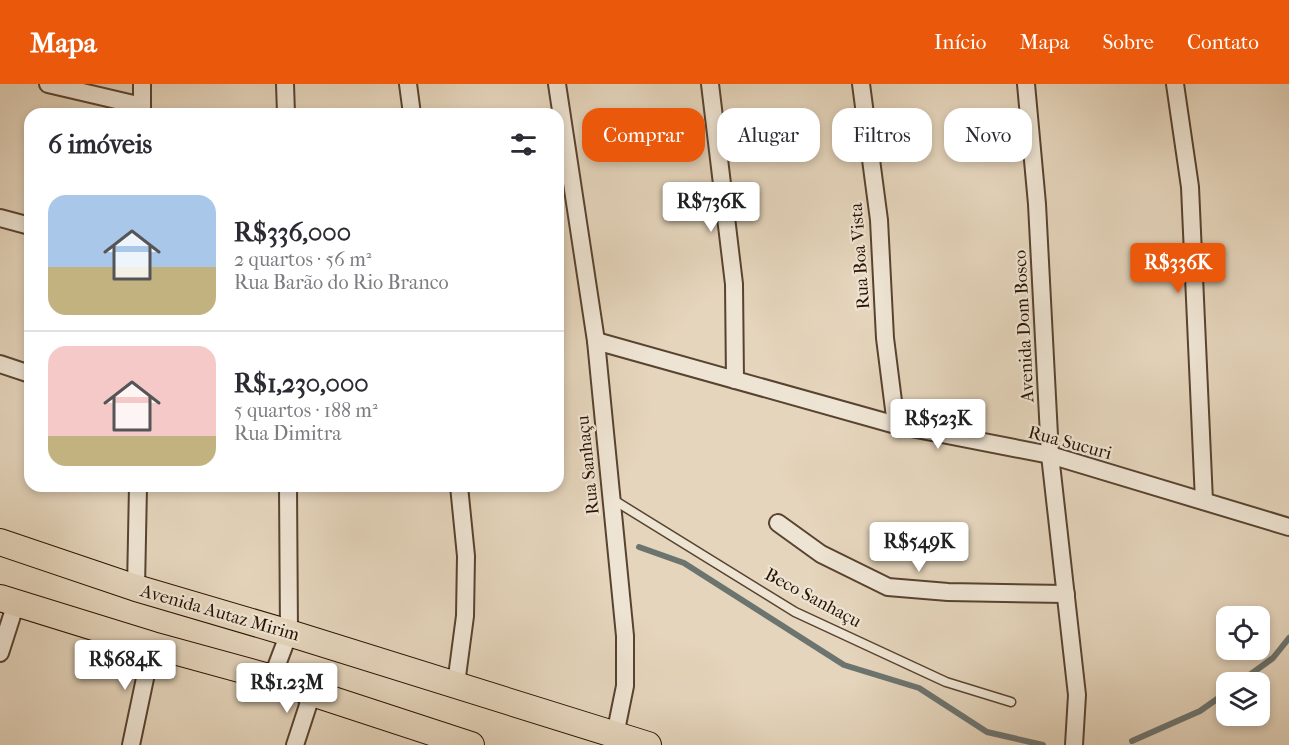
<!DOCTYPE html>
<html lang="pt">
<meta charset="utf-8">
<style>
:root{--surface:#fff;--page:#f7f7f7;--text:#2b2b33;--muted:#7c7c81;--line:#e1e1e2;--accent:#ea580c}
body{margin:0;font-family:"IM FELL French Canon",serif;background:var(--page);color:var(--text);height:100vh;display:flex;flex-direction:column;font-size:22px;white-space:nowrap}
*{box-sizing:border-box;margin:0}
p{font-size:20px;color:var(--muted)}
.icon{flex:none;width:33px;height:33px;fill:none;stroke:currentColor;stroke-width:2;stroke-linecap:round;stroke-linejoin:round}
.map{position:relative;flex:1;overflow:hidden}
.details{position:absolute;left:24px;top:24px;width:540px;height:384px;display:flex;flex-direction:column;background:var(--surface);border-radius:18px;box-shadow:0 3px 9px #0003}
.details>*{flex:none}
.top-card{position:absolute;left:582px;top:24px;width:570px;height:54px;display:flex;gap:12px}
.fabs{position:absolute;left:1216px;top:522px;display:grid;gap:12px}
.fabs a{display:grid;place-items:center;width:54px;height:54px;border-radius:12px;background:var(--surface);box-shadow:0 3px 9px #0003;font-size:30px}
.price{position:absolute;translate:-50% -51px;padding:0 14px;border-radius:6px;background:#fff;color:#222;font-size:20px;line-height:39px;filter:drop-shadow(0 2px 3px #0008)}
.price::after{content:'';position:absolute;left:50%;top:36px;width:18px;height:14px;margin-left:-9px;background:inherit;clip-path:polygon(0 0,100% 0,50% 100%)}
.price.current{background:var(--accent);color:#fff}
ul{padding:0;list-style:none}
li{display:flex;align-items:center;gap:18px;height:150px;padding:0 24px}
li+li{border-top:2px solid var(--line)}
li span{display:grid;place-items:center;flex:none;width:168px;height:120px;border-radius:18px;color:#555}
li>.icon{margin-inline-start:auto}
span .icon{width:72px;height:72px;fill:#fffc;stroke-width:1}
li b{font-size:26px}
h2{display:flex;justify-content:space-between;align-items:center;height:72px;padding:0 24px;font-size:26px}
.chip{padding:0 21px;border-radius:18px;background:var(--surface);box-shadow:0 3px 9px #0003;font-size:21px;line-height:54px}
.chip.current{background:var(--accent);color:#fff}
header{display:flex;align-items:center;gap:36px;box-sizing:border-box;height:84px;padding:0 30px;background:var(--accent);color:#fff}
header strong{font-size:28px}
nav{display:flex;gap:33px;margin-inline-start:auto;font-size:21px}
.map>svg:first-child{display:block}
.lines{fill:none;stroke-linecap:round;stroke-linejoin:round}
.stream{stroke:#6c7470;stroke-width:6}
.service-casing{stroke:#584330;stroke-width:11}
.minor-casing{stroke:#584330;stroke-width:20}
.primary-casing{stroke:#291202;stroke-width:28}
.service{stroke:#eee4d3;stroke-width:8}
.minor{stroke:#eee4d3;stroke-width:16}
.primary{stroke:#e5d5bc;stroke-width:26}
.labels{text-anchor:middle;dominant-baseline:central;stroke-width:4.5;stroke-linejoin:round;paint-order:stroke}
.street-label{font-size:18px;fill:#291202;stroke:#eee4d3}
</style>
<header>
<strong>Mapa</strong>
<nav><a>Início</a><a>Mapa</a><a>Sobre</a><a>Contato</a></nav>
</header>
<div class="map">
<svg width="1289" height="661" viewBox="0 0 1289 661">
<rect width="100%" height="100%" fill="#e5d5bc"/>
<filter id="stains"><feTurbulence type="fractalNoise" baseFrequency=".00333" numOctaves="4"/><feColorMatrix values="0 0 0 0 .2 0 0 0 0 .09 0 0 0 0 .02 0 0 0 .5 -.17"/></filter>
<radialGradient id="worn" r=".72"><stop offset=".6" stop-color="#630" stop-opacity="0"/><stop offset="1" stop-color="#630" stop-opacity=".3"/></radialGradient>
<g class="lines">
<g class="stream">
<path d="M 639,463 L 684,479 L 844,581 L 919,604 L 987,648 L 1043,661"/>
<path d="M 1240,598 L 1273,574 L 1289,554"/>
<path d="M 1132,657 L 1200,627 L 1227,608"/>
</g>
<defs>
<path id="service" d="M 612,415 L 795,528 L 946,598 L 1011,618"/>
<g id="minor">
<path d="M 48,0 L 142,22"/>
<path d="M 142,0 L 142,30"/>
<path d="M 285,0 L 286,30"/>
<path d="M 408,0 L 412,30"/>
<path d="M 557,0 L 596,257 L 625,552 L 625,602 L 615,651"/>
<path d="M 710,0 L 734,200 L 735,296"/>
<path d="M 861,0 L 879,136 L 885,254 L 896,341"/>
<path d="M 1026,0 L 1037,120 L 1050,371 L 1077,611 L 1074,661"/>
<path d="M 1175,0 L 1190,103 L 1204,417"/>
<path d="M 0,134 L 30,142"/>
<path d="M 596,257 L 896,341 L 1050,371 L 1289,443"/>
<path d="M 0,280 L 30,290"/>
<path d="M 778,439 L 821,470 L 888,503 L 948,508 L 1066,510"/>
<path d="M 136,504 L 138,402"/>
<path d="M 0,569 L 16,519"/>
<path d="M 272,594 L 289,549 L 288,402"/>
<path d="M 456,600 L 465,532 L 466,472 L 459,402"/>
<path d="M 131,661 L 152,561"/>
<path d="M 295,661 L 312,609"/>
</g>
<g id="primary">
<path d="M 0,458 L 136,504 L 289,549 L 648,661"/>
<path d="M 0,514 L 152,561 L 272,594 L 312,609 L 471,661"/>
</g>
</defs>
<use href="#service" class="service-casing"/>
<use href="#minor" class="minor-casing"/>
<use href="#primary" class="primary-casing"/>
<use href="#service" class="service"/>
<use href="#minor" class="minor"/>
<use href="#primary" class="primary"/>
</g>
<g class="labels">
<g class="street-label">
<text transform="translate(860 172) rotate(-94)">Rua Boa Vista</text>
<text transform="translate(1024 242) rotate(-93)">Avenida Dom Bosco</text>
<text transform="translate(1070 359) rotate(15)">Rua Sucuri</text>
<text transform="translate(588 381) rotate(-96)">Rua Sanhaçu</text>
<text transform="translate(813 514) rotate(28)">Beco Sanhaçu</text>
<text transform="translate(220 529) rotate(16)">Avenida Autaz Mirim</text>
</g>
</g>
<rect width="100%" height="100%" filter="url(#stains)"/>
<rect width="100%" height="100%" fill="url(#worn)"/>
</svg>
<div class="fabs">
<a><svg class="icon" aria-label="locate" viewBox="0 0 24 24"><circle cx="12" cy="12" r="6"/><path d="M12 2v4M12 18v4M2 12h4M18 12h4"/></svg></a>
<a><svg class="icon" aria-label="layers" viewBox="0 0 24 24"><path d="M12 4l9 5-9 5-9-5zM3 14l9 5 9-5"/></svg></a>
</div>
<b class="price" style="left:711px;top:149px">R$736K</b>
<b class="price current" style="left:1178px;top:210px">R$336K</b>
<b class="price" style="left:938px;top:366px">R$523K</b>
<b class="price" style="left:919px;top:489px">R$549K</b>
<b class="price" style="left:125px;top:607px">R$684K</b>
<b class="price" style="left:287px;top:630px">R$1.23M</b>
<div class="top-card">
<a class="chip current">Comprar</a>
<a class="chip">Alugar</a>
<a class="chip">Filtros</a>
<a class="chip">Novo</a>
</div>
<section class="details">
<h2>6 imóveis<svg class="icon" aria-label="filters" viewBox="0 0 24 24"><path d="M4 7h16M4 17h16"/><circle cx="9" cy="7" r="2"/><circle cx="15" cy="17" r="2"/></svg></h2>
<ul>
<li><span style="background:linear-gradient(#a9c7e8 60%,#c2b280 0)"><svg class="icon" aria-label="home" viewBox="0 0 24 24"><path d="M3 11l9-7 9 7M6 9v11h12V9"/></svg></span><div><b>R$336,000</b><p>2 quartos · 56 m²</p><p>Rua Barão do Rio Branco</p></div></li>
<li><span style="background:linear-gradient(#f6c9c9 75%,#c2b280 0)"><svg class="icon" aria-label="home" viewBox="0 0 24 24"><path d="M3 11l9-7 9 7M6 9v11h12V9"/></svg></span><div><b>R$1,230,000</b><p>5 quartos · 188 m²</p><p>Rua Dimitra</p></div></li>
</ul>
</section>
</div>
